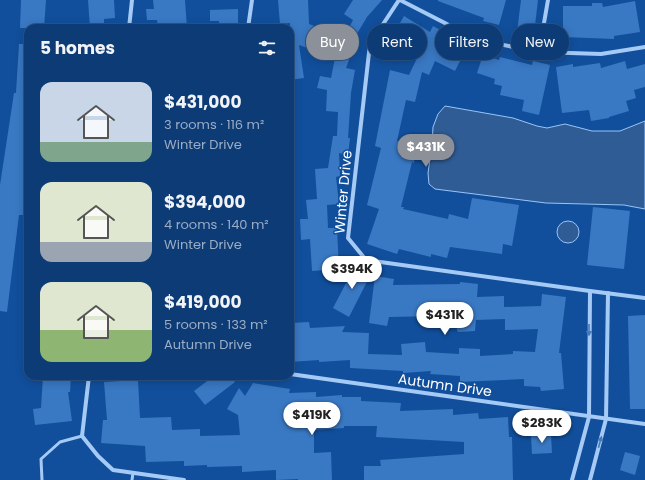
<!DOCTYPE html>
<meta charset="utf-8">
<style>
:root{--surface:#0d3b75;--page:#1b467d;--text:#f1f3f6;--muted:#9aadc5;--line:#2d5587;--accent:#8c9099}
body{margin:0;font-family:Poppins,sans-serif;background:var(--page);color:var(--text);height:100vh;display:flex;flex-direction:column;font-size:15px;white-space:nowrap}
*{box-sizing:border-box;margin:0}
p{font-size:13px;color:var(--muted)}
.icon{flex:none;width:22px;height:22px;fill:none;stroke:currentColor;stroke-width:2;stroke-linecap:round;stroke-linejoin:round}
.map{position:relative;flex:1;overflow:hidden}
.side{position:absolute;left:24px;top:24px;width:270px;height:356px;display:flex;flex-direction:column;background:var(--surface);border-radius:12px;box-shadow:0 2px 10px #0003,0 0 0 1px var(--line)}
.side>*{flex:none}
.top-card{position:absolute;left:306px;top:24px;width:279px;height:36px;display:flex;gap:8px}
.price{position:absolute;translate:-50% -34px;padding:0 9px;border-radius:14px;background:#fff;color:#222;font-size:13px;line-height:26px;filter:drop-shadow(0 1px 2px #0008)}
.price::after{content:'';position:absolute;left:50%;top:24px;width:12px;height:9px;margin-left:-6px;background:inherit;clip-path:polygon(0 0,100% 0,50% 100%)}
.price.current{background:var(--accent);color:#fff}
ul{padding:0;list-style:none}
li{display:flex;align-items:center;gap:12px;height:100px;padding:0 16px}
li span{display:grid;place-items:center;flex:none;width:112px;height:80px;border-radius:12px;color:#555}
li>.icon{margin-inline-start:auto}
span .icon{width:48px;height:48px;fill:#fffc;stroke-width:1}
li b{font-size:17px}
h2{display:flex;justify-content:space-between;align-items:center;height:48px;padding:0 16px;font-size:17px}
.chip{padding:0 14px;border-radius:18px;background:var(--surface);box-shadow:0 2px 10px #0003,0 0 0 1px var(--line);font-size:14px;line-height:36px}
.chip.current{background:var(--accent);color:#fff}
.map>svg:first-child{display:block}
.water{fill:#2f5c95;stroke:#97c5f8}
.building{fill:#3978c3}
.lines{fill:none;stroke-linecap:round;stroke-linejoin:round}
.lane{stroke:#a5caf5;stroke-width:3}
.street{stroke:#a5caf5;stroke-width:4}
.oneway{fill:#457abb}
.labels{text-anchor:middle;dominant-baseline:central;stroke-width:3;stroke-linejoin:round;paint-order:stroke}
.street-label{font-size:14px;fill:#fff;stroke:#114f9c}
</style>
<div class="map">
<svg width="645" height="480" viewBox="0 0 645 480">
<rect width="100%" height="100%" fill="#114f9c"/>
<g class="water">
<path d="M 445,106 L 513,118 L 537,126 L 547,128 L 565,124 L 592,131 L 620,131 L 645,121 L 645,209 L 624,205 L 546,203 L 435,189 L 429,184 L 428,173 L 432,144 L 433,127 L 438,114 Z"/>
<circle cx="568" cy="232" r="11"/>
</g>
<g class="building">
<path d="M 21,0 L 46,0 L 44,28 L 20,28 Z"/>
<path d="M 88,0 L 114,0 L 115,18 L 104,19 L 104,28 L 90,28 Z"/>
<path d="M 153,0 L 185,0 L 187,28 L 158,28 L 157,20 L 147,20 L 146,9 L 154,9 Z"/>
<path d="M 278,0 L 308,0 L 309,24 L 344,37 L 353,20 L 344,14 L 353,0 L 382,0 L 367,17 L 349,47 L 353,49 L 346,68 L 355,70 L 351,93 L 348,138 L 350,138 L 348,155 L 339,153 L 340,176 L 336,177 L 339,204 L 327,205 L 328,228 L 337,228 L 339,269 L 312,271 L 310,239 L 301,240 L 300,219 L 308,219 L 306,200 L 317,199 L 315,169 L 328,168 L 333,136 L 337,136 L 338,112 L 326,111 L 327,90 L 317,88 L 320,76 L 331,78 L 335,58 L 299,45 L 304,78 L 290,80 L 290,23 L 280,24 Z"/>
<path d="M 438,0 L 506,0 L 499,25 L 483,21 L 484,18 L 438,1 Z"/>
<path d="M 521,0 L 538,0 L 534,34 L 517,32 Z"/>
<path d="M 635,1 L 640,32 L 614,36 L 614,39 L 563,37 L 563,6 L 592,6 L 592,3 L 602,3 L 603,7 Z"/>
<path d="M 238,9 L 238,28 L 219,28 L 219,21 L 210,21 L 210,10 Z"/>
<path d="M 404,16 L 430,32 L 433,26 L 448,34 L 447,37 L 467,47 L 455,71 L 435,61 L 429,75 L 422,72 L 415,102 L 406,100 L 397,141 L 417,144 L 414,163 L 412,162 L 401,207 L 404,207 L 403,209 L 448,219 L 449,214 L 468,219 L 472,198 L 519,205 L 512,246 L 503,244 L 502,254 L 450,247 L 447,258 L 431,254 L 431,257 L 399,249 L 397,254 L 367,244 L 379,209 L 367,205 L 381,148 L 375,146 L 390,70 L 409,75 L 419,54 L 392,37 Z"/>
<path d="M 19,44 L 28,44 L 28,191 L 24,215 L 19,215 L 7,312 L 0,311 L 0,185 L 14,93 L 16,93 Z"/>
<path d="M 483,55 L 499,60 L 500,57 L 532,65 L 533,61 L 550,65 L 539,115 L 522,111 L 524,100 L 500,95 L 502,86 L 494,84 L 495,79 L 477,73 Z"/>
<path d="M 625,61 L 627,69 L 645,64 L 645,87 L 634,90 L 636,98 L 626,101 L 629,111 L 609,117 L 609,118 L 591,121 L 589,110 L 562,113 L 556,67 L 573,64 L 573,67 L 600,63 L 601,68 Z"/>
<path d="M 593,207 L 630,211 L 624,269 L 587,265 Z"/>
<path d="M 356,264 L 372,272 L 349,317 L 333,308 Z"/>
<path d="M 375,276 L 394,279 L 393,285 L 460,284 L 460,282 L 478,284 L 477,297 L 504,296 L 504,307 L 541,306 L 542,294 L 566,297 L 559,353 L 561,353 L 564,389 L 541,391 L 540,387 L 524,386 L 524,379 L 460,382 L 460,376 L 430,374 L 431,371 L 403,373 L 403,371 L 350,368 L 350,360 L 319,362 L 319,360 L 290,362 L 290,323 L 309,322 L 310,328 L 345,326 L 342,332 L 369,333 L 368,354 L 402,355 L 401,344 L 425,342 L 426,352 L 459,354 L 459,348 L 480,349 L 480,356 L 513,354 L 513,351 L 535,352 L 538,329 L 505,330 L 505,319 L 476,320 L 475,331 L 459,332 L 457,331 L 457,323 L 438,324 L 438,316 L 389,317 L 387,326 L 369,323 Z"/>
<path d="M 645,315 L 645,409 L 630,409 L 628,316 Z"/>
<path d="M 43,376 L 71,376 L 70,392 L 68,392 L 72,421 L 35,425 L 33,409 L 41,408 Z"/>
<path d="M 214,376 L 230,376 L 235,382 L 205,405 L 194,391 Z"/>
<path d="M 138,380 L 140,418 L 171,417 L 172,430 L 200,429 L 200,436 L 240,435 L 238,415 L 227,409 L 239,388 L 245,396 L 253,383 L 290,389 L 289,393 L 316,392 L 316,397 L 342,395 L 342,397 L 361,397 L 361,401 L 401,403 L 400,411 L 453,409 L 453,415 L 478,413 L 479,419 L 508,417 L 509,437 L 512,437 L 513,480 L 364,480 L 364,466 L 381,466 L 380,460 L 464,454 L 464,442 L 376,437 L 377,426 L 344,426 L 344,428 L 314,430 L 314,453 L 331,452 L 332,480 L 298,480 L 298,479 L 276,480 L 276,470 L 242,472 L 242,466 L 207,467 L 207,465 L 184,466 L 184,461 L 146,462 L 145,446 L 101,443 L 103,420 L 107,420 L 104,382 Z"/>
<path d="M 551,435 L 552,453 L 532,454 L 531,436 Z"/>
<path d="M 625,452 L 640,456 L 635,475 L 620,470 Z"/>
</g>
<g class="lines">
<g class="lane">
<path d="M 42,480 L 41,459 L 60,442 L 82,436"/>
<path d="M 132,480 L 133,473"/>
</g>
<g class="street">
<path d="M 399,0 L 370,44 L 348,238 L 366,260 L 590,291 L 645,298"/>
<path d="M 400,0 L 478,40 L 539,52 L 601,54 L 645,47"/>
<path d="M 129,28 L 132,0"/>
<path d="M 248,28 L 252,0"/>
<path d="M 539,52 L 548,0"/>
<path d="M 290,374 L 645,424"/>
<path d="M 89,376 L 82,436 L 98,456 L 113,470 L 184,480"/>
<path d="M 572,480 L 589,417 L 590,291"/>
<path d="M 590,480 L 606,419 L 608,293"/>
</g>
</g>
<defs><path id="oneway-solid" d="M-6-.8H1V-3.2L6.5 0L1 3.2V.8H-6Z"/></defs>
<g class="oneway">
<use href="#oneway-solid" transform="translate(589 330) rotate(90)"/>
<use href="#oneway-solid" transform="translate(600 442) rotate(-75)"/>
</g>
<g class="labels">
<g class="street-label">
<text transform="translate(343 192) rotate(-85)">Winter Drive</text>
<text transform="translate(445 385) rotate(8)">Autumn Drive</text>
</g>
</g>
</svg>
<b class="price current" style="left:426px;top:168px">$431K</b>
<b class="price" style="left:352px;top:290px">$394K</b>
<b class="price" style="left:445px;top:336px">$431K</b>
<b class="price" style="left:312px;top:436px">$419K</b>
<b class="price" style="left:542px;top:444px">$283K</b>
<div class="top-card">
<a class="chip current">Buy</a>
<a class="chip">Rent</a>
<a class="chip">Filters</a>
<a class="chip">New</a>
</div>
<section class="side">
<h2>5 homes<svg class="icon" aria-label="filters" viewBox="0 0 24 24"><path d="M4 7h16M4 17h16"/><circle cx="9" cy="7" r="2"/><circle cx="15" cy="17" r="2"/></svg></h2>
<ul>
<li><span style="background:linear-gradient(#c9d6e8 75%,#7fa58c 0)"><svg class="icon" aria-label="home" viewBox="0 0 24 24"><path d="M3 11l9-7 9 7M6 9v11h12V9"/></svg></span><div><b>$431,000</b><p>3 rooms · 116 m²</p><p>Winter Drive</p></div></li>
<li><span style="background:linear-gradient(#dfe7d0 75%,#9aa5b1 0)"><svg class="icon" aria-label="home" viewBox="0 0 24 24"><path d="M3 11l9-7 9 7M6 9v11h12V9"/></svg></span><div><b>$394,000</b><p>4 rooms · 140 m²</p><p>Winter Drive</p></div></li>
<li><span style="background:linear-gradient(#dfe7d0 60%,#8fb573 0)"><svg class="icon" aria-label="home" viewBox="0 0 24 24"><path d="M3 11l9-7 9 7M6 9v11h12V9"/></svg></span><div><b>$419,000</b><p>5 rooms · 133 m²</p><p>Autumn Drive</p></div></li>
</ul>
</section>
</div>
